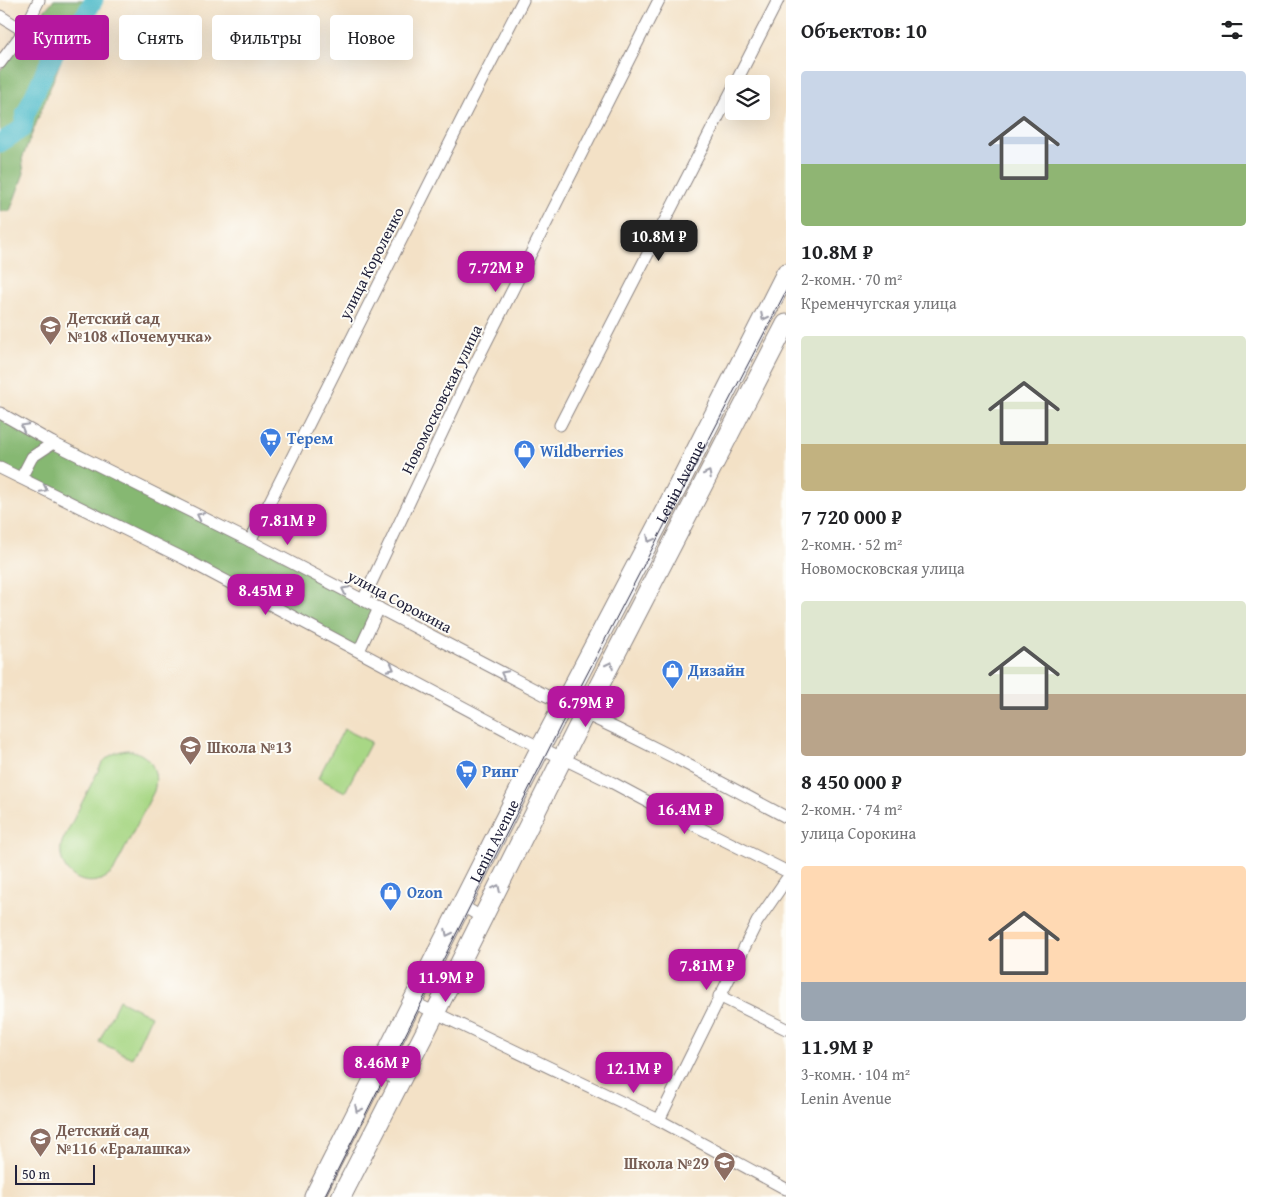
<!DOCTYPE html>
<html lang="ru">
<meta charset="utf-8">
<style>
:root{--surface:#fff;--page:#f6f6f6;--text:#202124;--muted:#757577;--accent:#b5179e}
body{margin:0;font-family:"Gentium Book Plus",serif;background:var(--page);color:var(--text);height:100vh;display:flex;flex-direction:column;font-size:19px;white-space:nowrap}
*{box-sizing:border-box;margin:0}
p{font-size:16px;color:var(--muted)}
.icon{flex:none;width:28px;height:28px;fill:none;stroke:currentColor;stroke-width:2;stroke-linecap:round;stroke-linejoin:round}
.map{position:relative;flex:1;overflow:hidden}
.details{display:flex;flex-direction:column;background:var(--surface);width:475px}
.details>*{flex:none}
.guide{position:absolute;left:15px;top:15px;width:475px;height:45px;display:flex;gap:10px}
.fabs{position:absolute;left:725px;top:75px;display:grid;gap:10px}
.fabs a{display:grid;place-items:center;width:45px;height:45px;border-radius:5px;background:var(--surface);box-shadow:0 5px 20px #0002;font-size:25px}
.scale{position:absolute;left:15px;bottom:12px;width:80px;box-sizing:border-box;padding-left:5px;border:2px solid #22223b;border-top:0;font-size:14px;line-height:18px;white-space:nowrap;color:#22223b;-webkit-text-stroke:4px #fdfcf7;paint-order:stroke}
.price{position:absolute;translate:-50% -42px;padding:0 11px;border-radius:10px;background:var(--accent);color:#fff;font-size:16px;line-height:32px;filter:drop-shadow(0 1px 2px #0008)}
.price::after{content:'';position:absolute;left:50%;top:30px;width:15px;height:11px;margin-left:-8px;background:inherit;clip-path:polygon(0 0,100% 0,50% 100%)}
.price.on{background:#222;color:#fff}
ul{padding:0;list-style:none}
li{display:grid;align-content:center;gap:10px;height:265px;padding:0 15px}
li span{display:grid;place-items:center;height:155px;border-radius:5px;color:#555}
li>.icon{margin-inline-start:auto}
span .icon{width:90px;height:90px;fill:#fffc;stroke-width:1}
li b{font-size:21px}
h2{display:flex;justify-content:space-between;align-items:center;height:60px;padding:0 15px;font-size:21px}
.chip{padding:0 18px;border-radius:5px;background:var(--surface);box-shadow:0 5px 20px #0002;font-size:18px;line-height:45px}
.chip.on{background:var(--accent);color:#fff}
main{display:flex;flex:1;min-height:0}
.map>svg:first-child{display:block}
.green{fill:#a8d785;stroke:#657c60}
.forest{fill:#86b872;stroke:#546d56}
.lines{fill:none;stroke-linecap:round;stroke-linejoin:round}
.river{stroke:#50bcca;stroke-width:19}
.minor-casing{stroke:#8a8280;stroke-width:13}
.primary-casing{stroke:#8a8280;stroke-width:21}
.minor{stroke:#fff;stroke-width:11}
.primary{stroke:#fff;stroke-width:19}
.tram{stroke:#22223b;stroke-width:1}
.oneway{stroke:#9c9ca7}
.labels{text-anchor:middle;dominant-baseline:central;stroke-width:4;stroke-linejoin:round;paint-order:stroke}
.street-label{font-size:16px;fill:#22223b;stroke:#fdfcf7}
.education-label{font-size:16px;font-weight:bold;fill:#785e54;stroke:#fdfcf7;text-anchor:start}
.shop-label{font-size:16px;font-weight:bold;fill:#366cbe;stroke:#fdfcf7;text-anchor:start}
</style>
<main>
<div class="map">
<svg width="786" height="1197" viewBox="0 0 786 1197">
<rect width="100%" height="100%" fill="#fdfcf7"/>
<filter id="ink" filterUnits="userSpaceOnUse"><feTurbulence type="fractalNoise" baseFrequency=".02" numOctaves="2"/><feDisplacementMap in="SourceGraphic" scale="10" xChannelSelector="R" yChannelSelector="G"/><feConvolveMatrix kernelMatrix="1 2 1 2 8 2 1 2 1" color-interpolation-filters="sRGB"/></filter>
<filter id="wash" filterUnits="userSpaceOnUse"><feTurbulence type="fractalNoise" baseFrequency=".0096" numOctaves="4" result="noise"/><feDisplacementMap in="SourceGraphic" scale="20" xChannelSelector="R" yChannelSelector="G"/><feGaussianBlur stdDeviation="1.12" result="paint"/><feColorMatrix in="noise" values="0 0 0 0 0 0 0 0 0 0 0 0 0 0 0 0 0 1.4 0 .05"/><feComposite in="paint" operator="in"/></filter>
<g filter="url(#wash)">
<rect width="100%" height="100%" fill="#f3e1c6"/>
<g class="green">
<path d="M 344,729 L 371,742 L 345,792 L 318,778 Z"/>
<path d="M 128,750 C 149,753 160,770 154,791 L 113,872 C 89,895 54,874 62,842 L 102,763 C 109,755 117,751 128,750 Z"/>
<path d="M 119,1000 L 151,1016 L 132,1058 L 99,1042 Z"/>
</g>
<g class="forest">
<path d="M 54,0 L 97,0 L 94,9 L 79,30 L 74,27 L 69,33 L 41,14 Z"/>
<path d="M 37,19 L 69,40 L 22,159 L 24,173 L 10,211 L 0,211 L 0,71 Z"/>
<path d="M 0,413 L 379,608 L 359,651 L 0,468 Z"/>
</g>
<g class="lines">
<path class="river" d="M 0,143 L 23,128 L 25,115 L 46,69 L 55,53 L 67,39 L 87,12 L 94,0"/>
</g>
</g>
<g filter="url(#ink)">
<g class="lines">
<defs>
<g id="minor">
<path d="M 0,16 L 24,31"/>
<path d="M 0,63 L 24,31 L 39,0"/>
<path d="M 735,84 L 778,0"/>
<path d="M 0,413 L 53,443 L 250,541 L 545,695 L 619,730 L 677,759 L 786,817"/>
<path d="M 560,425 L 734,86"/>
<path d="M 0,468 L 183,558 L 521,738 L 613,783 L 654,805 L 786,871"/>
<path d="M 21,478 L 32,457 L 53,443"/>
<path d="M 250,541 L 471,101 L 523,0"/>
<path d="M 363,600 L 467,380 L 659,0"/>
<path d="M 359,651 L 379,608"/>
<path d="M 461,905 L 483,918"/>
<path d="M 719,996 L 786,1029"/>
<path d="M 413,1002 L 659,1120 L 786,1189"/>
<path d="M 378,1070 L 400,1082"/>
<path d="M 659,1120 L 757,922 L 786,880"/>
</g>
<g id="primary">
<path id="s1" d="M 314,1197 L 541,747 L 678,486 L 786,273"/>
<path d="M 341,1197 L 435,1013 L 585,713 L 786,324"/>
</g>
</defs>
<use href="#minor" class="minor-casing"/>
<use href="#primary" class="primary-casing"/>
<use href="#minor" class="minor"/>
<use href="#primary" class="primary"/>
<path class="tram" d="M 324,1197 L 570,707 L 786,291"/>
</g>
<defs><path id="oneway-chevron" d="M-2-3.5L2.5 0L-2 3.5" fill="none" stroke-width="1.6" stroke-linecap="round" stroke-linejoin="round" transform="scale(1.25)"/></defs>
<g class="oneway">
<use href="#oneway-chevron" transform="translate(764 317) rotate(117)"/>
<use href="#oneway-chevron" transform="translate(24 427) rotate(-151)"/>
<use href="#oneway-chevron" transform="translate(708 474) rotate(-63)"/>
<use href="#oneway-chevron" transform="translate(44 489) rotate(26)"/>
<use href="#oneway-chevron" transform="translate(200 516) rotate(-153)"/>
<use href="#oneway-chevron" transform="translate(650 539) rotate(118)"/>
<use href="#oneway-chevron" transform="translate(345 590) rotate(-153)"/>
<use href="#oneway-chevron" transform="translate(610 665) rotate(-63)"/>
<use href="#oneway-chevron" transform="translate(391 668) rotate(28)"/>
<use href="#oneway-chevron" transform="translate(504 674) rotate(-153)"/>
<use href="#oneway-chevron" transform="translate(497 888) rotate(-64)"/>
<use href="#oneway-chevron" transform="translate(448 933) rotate(117)"/>
<use href="#oneway-chevron" transform="translate(358 1109) rotate(117)"/>
</g>
</g>
<defs>
<symbol id="school-pin" viewBox="-11 -11 22 30"><path d="M0 17L-7.5 6A9.5 9.5 0 1 1 7.5 6Z" fill="#8d6e63" stroke="#fdfcf7"/><path d="M0-5L7-2L0 1L-7-2ZM-4 1L0 2.5L4 1V4Q0 6-4 4Z" fill="#fff"/></symbol>
<symbol id="supermarket-pin" viewBox="-11 -11 22 30"><path d="M0 17L-7.5 6A9.5 9.5 0 1 1 7.5 6Z" fill="#3f7fe0" stroke="#fdfcf7"/><path d="M-6-5.5h2.5l.6 2H6L4.5 2H-2.5L-4.4-4H-6ZM-1.5 3.2a1.3 1.3 0 1 0 .1 0ZM3 3.2a1.3 1.3 0 1 0 .1 0Z" fill="#fff"/></symbol>
<symbol id="shop-pin" viewBox="-11 -11 22 30"><path d="M0 17L-7.5 6A9.5 9.5 0 1 1 7.5 6Z" fill="#3f7fe0" stroke="#fdfcf7"/><path d="M-5-2.5h2.3a2.7 3.5 0 0 1 5.4 0H5L5.5 6h-11ZM-1.5-2.5h3a1.5 2.3 0 0 0-3 0Z" fill="#fff"/></symbol>
</defs>
<g fill-rule="evenodd">
<use href="#school-pin" x="38" y="314" width="25" height="34"/>
<use href="#supermarket-pin" x="258" y="426" width="25" height="34"/>
<use href="#shop-pin" x="512" y="438" width="25" height="34"/>
<use href="#shop-pin" x="660" y="658" width="25" height="34"/>
<use href="#school-pin" x="178" y="734" width="25" height="34"/>
<use href="#supermarket-pin" x="454" y="758" width="25" height="34"/>
<use href="#shop-pin" x="378" y="880" width="25" height="34"/>
<use href="#school-pin" x="28" y="1126" width="25" height="34"/>
<use href="#school-pin" x="712" y="1150" width="25" height="34"/>
</g>
<g class="labels">
<g class="street-label">
<text transform="translate(371 263) rotate(-63)">улица Короленко</text>
<text transform="translate(441 399) rotate(-64)">Новомосковская улица</text>
<text stroke="none"><textPath href="#s1" startOffset="804">Lenin Avenue</textPath></text>
<text transform="translate(400 601) rotate(28)">улица Сорокина</text>
<text stroke="none"><textPath href="#s1" startOffset="399">Lenin Avenue</textPath></text>
</g>
<g class="education-label">
<text x="67" y="318">Детский сад<tspan x="67" dy="18">№108 «Почемучка»</tspan></text>
<text x="207" y="747">Школа №13</text>
<text x="56" y="1130">Детский сад<tspan x="56" dy="18">№116 «Ералашка»</tspan></text>
<text x="709" y="1163" text-anchor="end">Школа №29</text>
</g>
<g class="shop-label">
<text x="287" y="438">Терем</text>
<text x="540" y="451">Wildberries</text>
<text x="688" y="670">Дизайн</text>
<text x="482" y="771">Ринг</text>
<text x="407" y="892">Ozon</text>
</g>
</g>
</svg>
<div class="fabs">
<a><svg class="icon" aria-label="layers" viewBox="0 0 24 24"><path d="M12 4l9 5-9 5-9-5zM3 14l9 5 9-5"/></svg></a>
</div>
<div class="scale">50 m</div>
<b class="price on" style="left:659px;top:262px">10.8M ₽</b>
<b class="price" style="left:496px;top:293px">7.72M ₽</b>
<b class="price" style="left:288px;top:546px">7.81M ₽</b>
<b class="price" style="left:266px;top:616px">8.45M ₽</b>
<b class="price" style="left:586px;top:728px">6.79M ₽</b>
<b class="price" style="left:685px;top:835px">16.4M ₽</b>
<b class="price" style="left:707px;top:991px">7.81M ₽</b>
<b class="price" style="left:446px;top:1003px">11.9M ₽</b>
<b class="price" style="left:382px;top:1088px">8.46M ₽</b>
<b class="price" style="left:634px;top:1094px">12.1M ₽</b>
<div class="guide">
<a class="chip on">Купить</a>
<a class="chip">Снять</a>
<a class="chip">Фильтры</a>
<a class="chip">Новое</a>
</div>
</div>
<section class="details">
<h2>Объектов: 10<svg class="icon" aria-label="filters" viewBox="0 0 24 24"><path d="M4 7h16M4 17h16"/><circle cx="9" cy="7" r="2"/><circle cx="15" cy="17" r="2"/></svg></h2>
<ul>
<li><span style="background:linear-gradient(#c9d6e8 60%,#8fb573 0)"><svg class="icon" aria-label="home" viewBox="0 0 24 24"><path d="M3 11l9-7 9 7M6 9v11h12V9"/></svg></span><div><b>10.8M ₽</b><p>2-комн. · 70 m²</p><p>Кременчугская улица</p></div></li>
<li><span style="background:linear-gradient(#dfe7d0 70%,#c2b280 0)"><svg class="icon" aria-label="home" viewBox="0 0 24 24"><path d="M3 11l9-7 9 7M6 9v11h12V9"/></svg></span><div><b>7 720 000 ₽</b><p>2-комн. · 52 m²</p><p>Новомосковская улица</p></div></li>
<li><span style="background:linear-gradient(#dfe7d0 60%,#b9a48a 0)"><svg class="icon" aria-label="home" viewBox="0 0 24 24"><path d="M3 11l9-7 9 7M6 9v11h12V9"/></svg></span><div><b>8 450 000 ₽</b><p>2-комн. · 74 m²</p><p>улица Сорокина</p></div></li>
<li><span style="background:linear-gradient(#ffd9b3 75%,#9aa5b1 0)"><svg class="icon" aria-label="home" viewBox="0 0 24 24"><path d="M3 11l9-7 9 7M6 9v11h12V9"/></svg></span><div><b>11.9M ₽</b><p>3-комн. · 104 m²</p><p>Lenin Avenue</p></div></li>
</ul>
</section>
</main>
